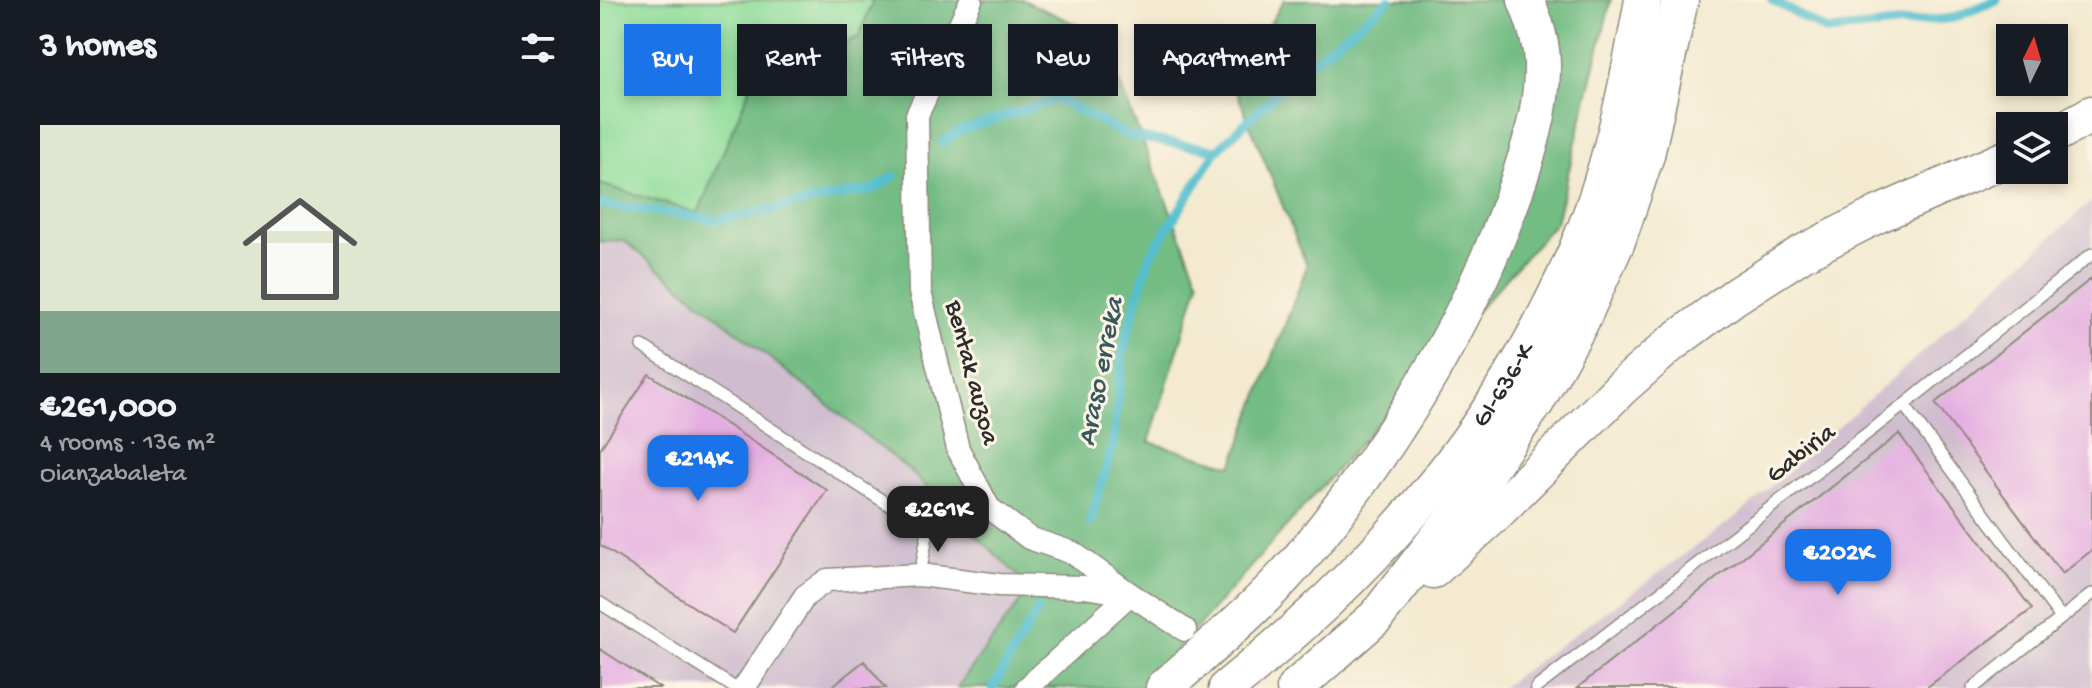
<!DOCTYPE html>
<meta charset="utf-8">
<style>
:root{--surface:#171b24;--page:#242831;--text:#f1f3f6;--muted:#9ea1a6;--line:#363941;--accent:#1a73e8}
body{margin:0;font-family:"Gochi Hand",sans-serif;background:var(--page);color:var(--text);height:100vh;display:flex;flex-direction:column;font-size:30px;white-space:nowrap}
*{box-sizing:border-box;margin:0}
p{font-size:26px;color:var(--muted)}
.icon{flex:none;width:44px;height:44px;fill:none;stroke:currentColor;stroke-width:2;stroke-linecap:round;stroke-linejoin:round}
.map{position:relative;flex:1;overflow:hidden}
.panel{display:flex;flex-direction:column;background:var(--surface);width:600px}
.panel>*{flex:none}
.banner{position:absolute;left:24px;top:24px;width:760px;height:72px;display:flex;gap:16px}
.needle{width:52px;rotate:5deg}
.buttons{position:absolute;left:1396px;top:24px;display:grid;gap:16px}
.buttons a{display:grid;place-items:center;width:72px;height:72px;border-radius:0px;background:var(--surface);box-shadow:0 4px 12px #0003;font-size:40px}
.price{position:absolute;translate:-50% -68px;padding:0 18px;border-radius:16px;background:var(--accent);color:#fff;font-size:26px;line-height:52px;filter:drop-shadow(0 2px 4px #0008)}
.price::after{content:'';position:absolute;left:50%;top:48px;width:24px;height:18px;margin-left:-12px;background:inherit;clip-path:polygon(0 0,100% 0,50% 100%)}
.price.current{background:#222;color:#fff}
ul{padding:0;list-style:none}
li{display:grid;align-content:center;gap:16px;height:424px;padding:0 40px}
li+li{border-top:2px solid var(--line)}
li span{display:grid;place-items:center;height:248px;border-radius:0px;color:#555}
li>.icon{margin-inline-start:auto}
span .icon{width:144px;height:144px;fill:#fffc;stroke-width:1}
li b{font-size:34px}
h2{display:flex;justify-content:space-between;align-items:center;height:96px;padding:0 40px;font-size:34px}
.pill{padding:0 28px;border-radius:0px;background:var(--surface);box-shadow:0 4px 12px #0003;font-size:28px;line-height:72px}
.pill.current{background:var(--accent);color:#fff}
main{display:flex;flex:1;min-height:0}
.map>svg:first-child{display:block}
.industrial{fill:#cfbdcf}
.green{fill:#8fdd9c;stroke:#5d8464;stroke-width:2}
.forest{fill:#73bc84;stroke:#4f7458;stroke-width:2}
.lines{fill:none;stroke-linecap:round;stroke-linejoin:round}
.stream{stroke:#54bfcf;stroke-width:9}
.building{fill:#e4aee1}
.service-casing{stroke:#8f8a7e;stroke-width:14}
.minor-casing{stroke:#8f8a7e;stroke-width:25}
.trunk-casing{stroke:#8f8a7e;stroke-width:39}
.service{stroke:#fff;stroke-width:11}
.minor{stroke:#fff;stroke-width:22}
.trunk{stroke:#fff;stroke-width:36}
.labels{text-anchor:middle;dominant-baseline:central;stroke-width:6;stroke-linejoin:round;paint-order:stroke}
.street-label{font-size:26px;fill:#2b2b2b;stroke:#fcf5e5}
.water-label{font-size:28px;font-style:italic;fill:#37575c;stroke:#fcf5e5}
</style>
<main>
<section class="panel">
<h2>3 homes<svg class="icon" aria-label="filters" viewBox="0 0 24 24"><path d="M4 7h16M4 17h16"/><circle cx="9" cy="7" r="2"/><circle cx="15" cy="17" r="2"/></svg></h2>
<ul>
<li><span style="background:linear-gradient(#dfe7d0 75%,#7fa58c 0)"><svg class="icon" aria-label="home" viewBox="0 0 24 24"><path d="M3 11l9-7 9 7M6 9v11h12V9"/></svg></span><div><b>€261,000</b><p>4 rooms · 136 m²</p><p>Oianzabaleta</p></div></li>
</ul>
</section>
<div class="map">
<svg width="1492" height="688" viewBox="0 0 1492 688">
<rect width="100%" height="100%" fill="#fcf5e5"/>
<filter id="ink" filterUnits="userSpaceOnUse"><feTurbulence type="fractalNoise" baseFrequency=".0125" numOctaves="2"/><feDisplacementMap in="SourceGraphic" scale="16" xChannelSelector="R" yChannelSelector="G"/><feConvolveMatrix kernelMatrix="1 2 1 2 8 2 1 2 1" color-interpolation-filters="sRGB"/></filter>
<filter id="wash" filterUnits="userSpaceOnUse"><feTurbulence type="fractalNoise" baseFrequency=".006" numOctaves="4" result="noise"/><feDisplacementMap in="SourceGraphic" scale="32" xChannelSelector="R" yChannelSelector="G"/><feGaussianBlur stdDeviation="1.8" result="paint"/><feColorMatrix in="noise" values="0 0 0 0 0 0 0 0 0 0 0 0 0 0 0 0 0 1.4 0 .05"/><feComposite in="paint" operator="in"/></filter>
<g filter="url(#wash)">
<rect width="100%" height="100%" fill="#f3ead0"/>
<g class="industrial">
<path d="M 1492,201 L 1492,688 L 901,688 L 1141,513 Z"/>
<path d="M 22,240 L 309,470 L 429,590 L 358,688 L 0,688 L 0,242 Z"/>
</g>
<path class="green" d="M 0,0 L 273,0 L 259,37 L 152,83 L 98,214 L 0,184 Z"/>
<path class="forest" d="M 273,0 L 423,0 L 500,35 L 599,282 L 549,442 L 632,466 L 707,266 L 634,85 L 684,0 L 1011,0 L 956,222 L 575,652 L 579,688 L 357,688 L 430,588 L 309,470 L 23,240 L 0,242 L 0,184 L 98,213 L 152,83 L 259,37 Z"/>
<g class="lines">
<g class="stream">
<path d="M 1172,0 L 1227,31 L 1353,18 L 1397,0"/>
<path d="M 342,143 L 359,131 L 458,99 L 528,136 L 617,150 L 700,71 L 789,0"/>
<path d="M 0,204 L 120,220 L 274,189 L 294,176"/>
<path d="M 490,523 L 513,444 L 523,350 L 549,258 L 617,150"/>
<path d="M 393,688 L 438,609"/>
</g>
</g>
<g id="blocks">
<g class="building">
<path d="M 1492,278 L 1492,550 L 1462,574 L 1335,403 Z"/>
<path d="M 49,374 L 227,490 L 133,633 L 0,545 L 0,449 Z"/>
<path d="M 1299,434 L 1432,609 L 1326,688 L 977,688 Z"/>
<path d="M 0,649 L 60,688 L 0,688 Z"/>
<path d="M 264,661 L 286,688 L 230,688 Z"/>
</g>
</g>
</g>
<g filter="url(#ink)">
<use href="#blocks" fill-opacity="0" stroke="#8f8a7e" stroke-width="2"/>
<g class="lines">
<defs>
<g id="service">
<path d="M 42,346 L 328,530 L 320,575"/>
<path d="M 1304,405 L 1461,618"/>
<path d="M 0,603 L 135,688"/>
<path d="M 936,688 L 1304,405 L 1492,254"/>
<path d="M 1373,688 L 1492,594"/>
</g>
<g id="minor">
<path d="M 371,0 L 317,115 L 320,292 L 358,449 L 389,508 L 429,538 L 473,553 L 530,594 L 427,688"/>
<path d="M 144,688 L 205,596 L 227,580 L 320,575 L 399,585 L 484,587 L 530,594 L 585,630"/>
</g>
<g id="trunk">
<path d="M 1454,135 L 1492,114"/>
<path d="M 833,570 L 892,517 L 1020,389 L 1072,343 L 1134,297 L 1201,254 L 1279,214 L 1410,157"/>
<path d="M 564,688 C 613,644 667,600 708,549 C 795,442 868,324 914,194 C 928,153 943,109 942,64 C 942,42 934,20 926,0"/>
<path id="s1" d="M 627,688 C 783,562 906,423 983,235 C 1013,161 1029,78 1043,0"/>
<path d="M 695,688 L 776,617 L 868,499 L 936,402 L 980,323 L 1017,241 L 1046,155 L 1080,0"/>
</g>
</defs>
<use href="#service" class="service-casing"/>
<use href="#minor" class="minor-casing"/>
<use href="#trunk" class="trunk-casing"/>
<use href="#service" class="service"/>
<use href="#minor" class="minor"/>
<use href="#trunk" class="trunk"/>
</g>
</g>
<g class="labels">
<g class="street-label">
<text transform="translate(370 373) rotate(75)">Bentak auzoa</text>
<text stroke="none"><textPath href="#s1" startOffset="412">GI-636-K</textPath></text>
<text transform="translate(1202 455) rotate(-38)">Gabiria</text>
</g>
<g class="water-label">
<text transform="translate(502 372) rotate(-79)">Araso erreka</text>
</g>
</g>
</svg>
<div class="buttons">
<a><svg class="needle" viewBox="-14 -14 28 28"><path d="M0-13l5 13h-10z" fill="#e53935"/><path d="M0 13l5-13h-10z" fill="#9ea1a6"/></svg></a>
<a><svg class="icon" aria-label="layers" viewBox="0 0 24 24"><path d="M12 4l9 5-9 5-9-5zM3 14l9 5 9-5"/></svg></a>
</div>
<b class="price" style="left:98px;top:503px">€214K</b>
<b class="price current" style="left:338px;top:554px">€261K</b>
<b class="price" style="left:1238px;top:597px">€202K</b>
<div class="banner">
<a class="pill current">Buy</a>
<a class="pill">Rent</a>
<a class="pill">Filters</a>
<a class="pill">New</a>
<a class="pill">Apartment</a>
</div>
</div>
</main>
